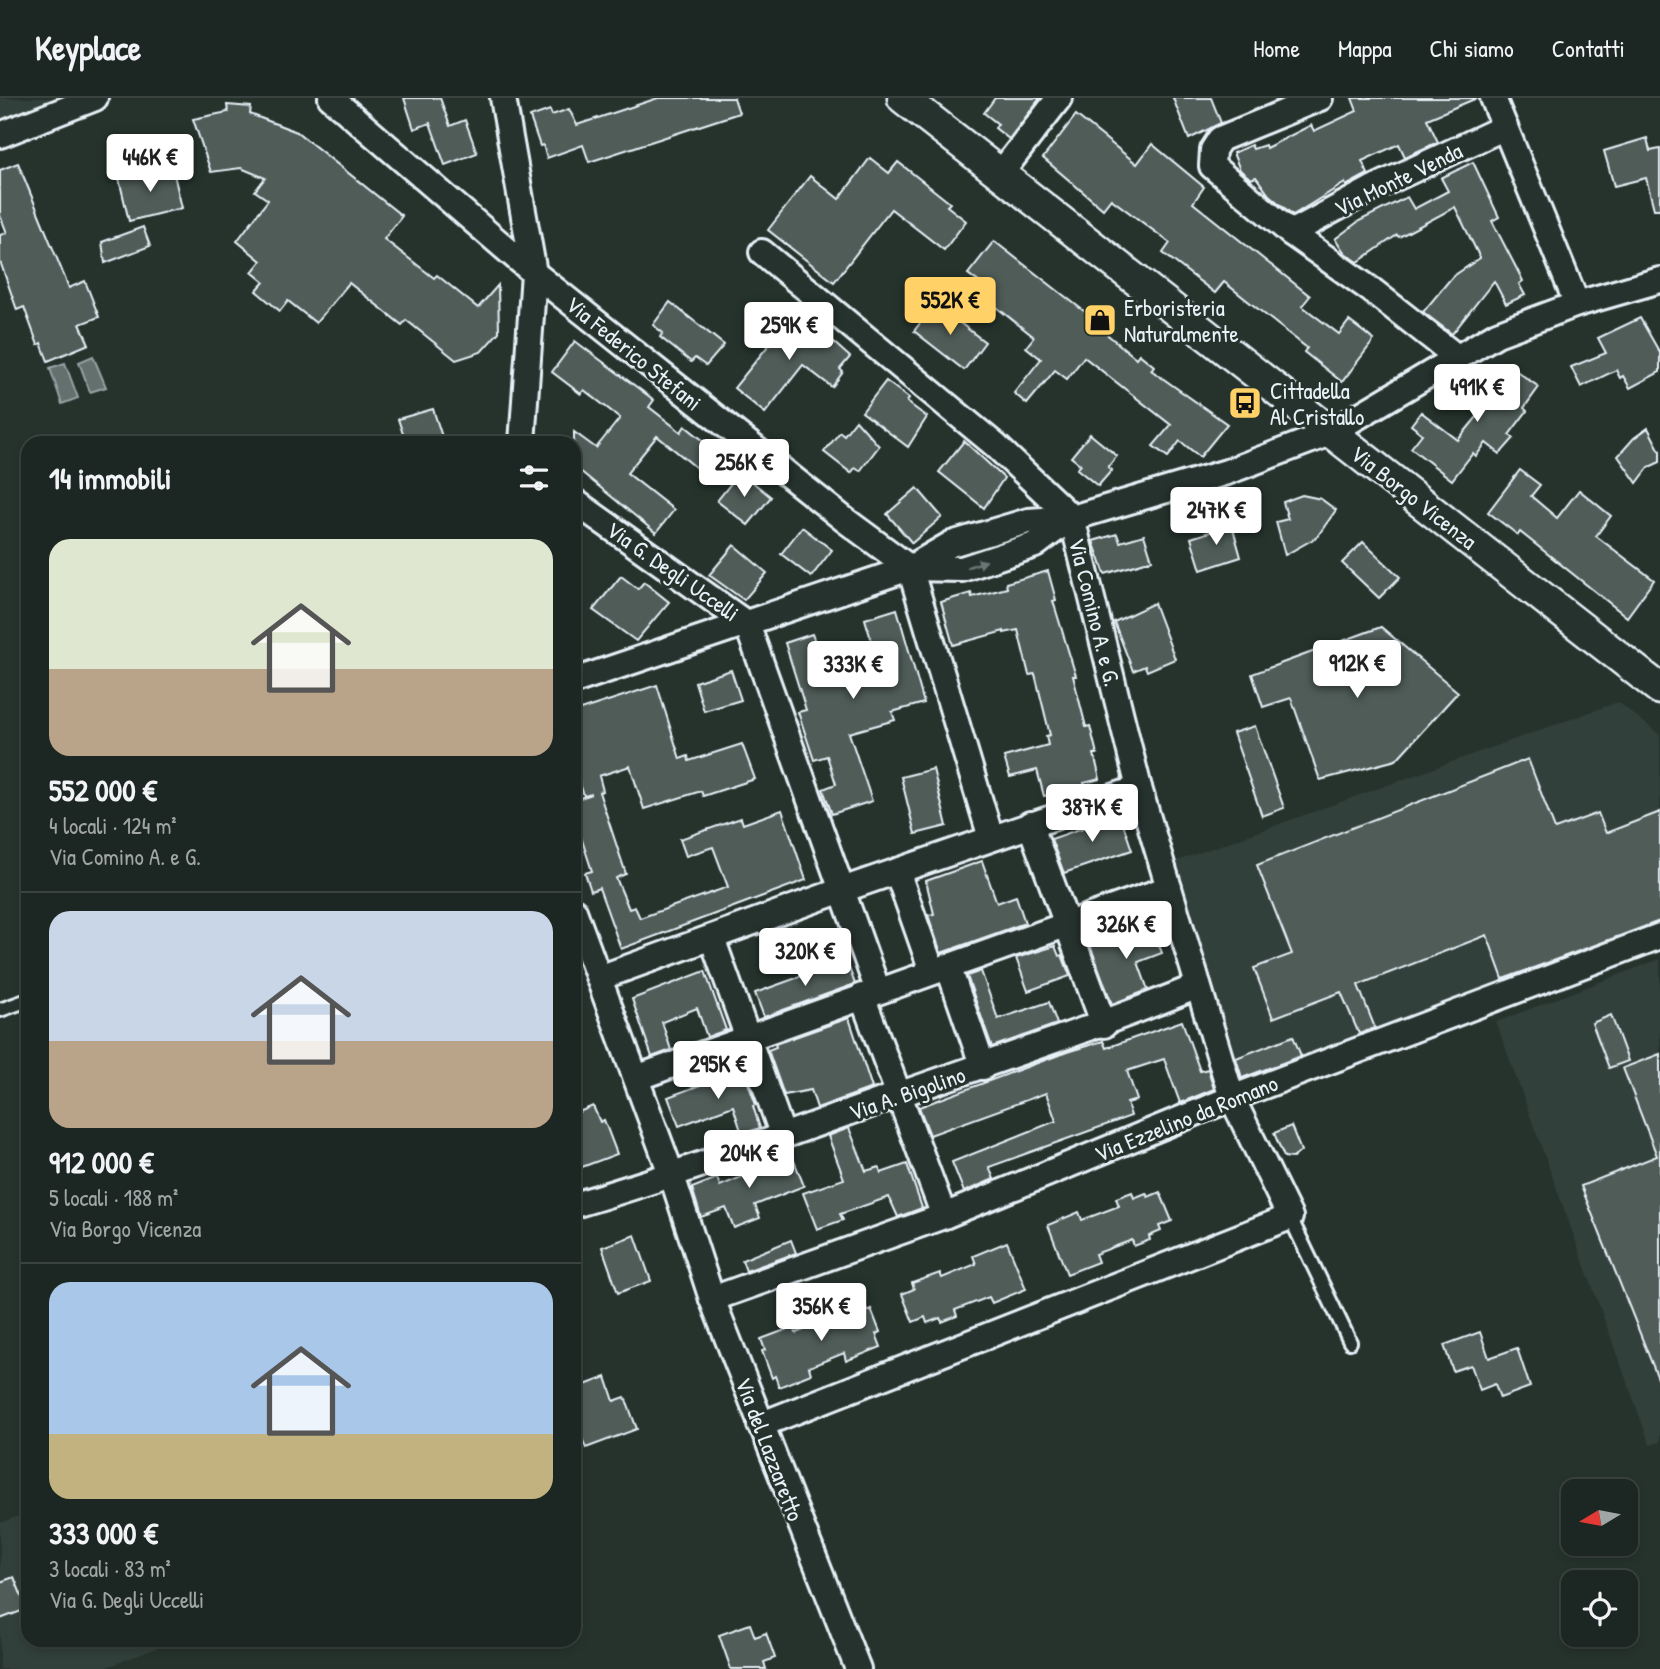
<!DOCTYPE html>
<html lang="it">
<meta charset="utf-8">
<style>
:root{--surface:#1c2622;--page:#29322f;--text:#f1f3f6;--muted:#a0a5a5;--line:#3a4340;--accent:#ffd166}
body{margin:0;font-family:"Patrick Hand",sans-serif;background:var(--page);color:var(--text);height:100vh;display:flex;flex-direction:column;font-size:26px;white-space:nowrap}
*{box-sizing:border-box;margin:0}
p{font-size:23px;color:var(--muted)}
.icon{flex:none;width:38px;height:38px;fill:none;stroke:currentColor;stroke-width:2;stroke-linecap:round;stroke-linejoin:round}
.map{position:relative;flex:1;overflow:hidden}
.panel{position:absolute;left:21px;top:338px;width:560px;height:1211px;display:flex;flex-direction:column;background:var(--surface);border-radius:21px;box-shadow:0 4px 10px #0003,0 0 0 2px var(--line)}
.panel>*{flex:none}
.needle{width:46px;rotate:260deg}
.fabs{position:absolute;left:1561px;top:1381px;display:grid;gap:14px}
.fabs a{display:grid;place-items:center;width:77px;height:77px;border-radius:14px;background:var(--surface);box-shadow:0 4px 10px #0003,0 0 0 2px var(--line);font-size:35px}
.price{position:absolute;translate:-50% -60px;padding:0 16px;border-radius:7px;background:#fff;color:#222;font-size:23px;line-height:46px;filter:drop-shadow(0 2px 4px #0008)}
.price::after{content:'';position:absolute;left:50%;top:42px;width:21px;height:16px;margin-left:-10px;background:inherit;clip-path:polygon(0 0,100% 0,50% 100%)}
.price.on{background:var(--accent);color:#111}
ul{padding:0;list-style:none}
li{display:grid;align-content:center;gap:14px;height:371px;padding:0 28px}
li+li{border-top:2px solid var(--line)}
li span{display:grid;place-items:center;height:217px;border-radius:21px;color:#555}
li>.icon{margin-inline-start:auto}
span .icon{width:126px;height:126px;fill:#fffc;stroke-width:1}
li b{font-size:30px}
h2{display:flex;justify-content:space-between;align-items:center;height:84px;padding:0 28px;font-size:30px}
header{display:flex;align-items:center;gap:42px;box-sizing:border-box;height:98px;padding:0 35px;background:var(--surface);border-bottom:2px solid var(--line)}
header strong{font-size:33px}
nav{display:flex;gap:38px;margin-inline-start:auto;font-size:24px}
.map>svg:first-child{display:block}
.built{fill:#333f3a}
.water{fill:#636f6d;stroke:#98a3a5;stroke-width:2}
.building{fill:#505c59;stroke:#e8f1f8;stroke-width:2}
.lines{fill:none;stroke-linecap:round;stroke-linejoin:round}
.service-casing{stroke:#e8f1f8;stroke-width:18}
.minor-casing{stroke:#e8f1f8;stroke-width:30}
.tertiary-casing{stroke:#e8f1f8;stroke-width:35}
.service{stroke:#26332d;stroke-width:12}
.minor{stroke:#26332d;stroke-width:24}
.tertiary{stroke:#26332d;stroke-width:30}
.oneway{fill:#6a7674}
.labels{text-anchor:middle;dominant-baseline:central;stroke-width:6;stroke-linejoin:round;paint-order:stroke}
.street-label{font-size:23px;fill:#e8f1f8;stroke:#26332d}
.poi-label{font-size:23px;fill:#e8f1f8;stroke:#26332d;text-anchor:start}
</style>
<header>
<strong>Keyplace</strong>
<nav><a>Home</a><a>Mappa</a><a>Chi siamo</a><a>Contatti</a></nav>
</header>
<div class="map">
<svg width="1660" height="1571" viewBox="0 0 1660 1571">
<rect width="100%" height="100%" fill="#26332d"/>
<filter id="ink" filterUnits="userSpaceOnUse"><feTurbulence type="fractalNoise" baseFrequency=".0143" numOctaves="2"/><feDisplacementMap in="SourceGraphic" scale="14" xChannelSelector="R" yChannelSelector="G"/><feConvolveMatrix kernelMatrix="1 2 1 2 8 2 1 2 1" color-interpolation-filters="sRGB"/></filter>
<g filter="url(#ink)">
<g class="built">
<path d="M 0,0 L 50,0 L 51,3 L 0,22 Z"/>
<path d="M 1618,604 L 1660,637 L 1660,827 L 1240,991 L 1171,765 Z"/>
<path d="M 1660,861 L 1660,1344 L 1650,1347 L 1496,924 Z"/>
<path d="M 28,1415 L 28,1542 L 178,1542 L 102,1571 L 0,1571 L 0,1425 Z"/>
</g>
<g class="water">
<path d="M 93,258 L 106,289 L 90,294 L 79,264 Z"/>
<path d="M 65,265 L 78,300 L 62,306 L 50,270 Z"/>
</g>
<g class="building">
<path d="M 404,0 L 440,0 L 450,28 L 465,22 L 477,55 L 445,67 L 430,25 L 414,31 Z"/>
<path d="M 658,0 L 734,0 L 739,15 L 589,64 L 583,47 L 547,60 L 543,47 L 540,48 L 530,19 L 550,12 L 552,17 L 569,11 L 577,27 Z"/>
<path d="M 995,0 L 1040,0 L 1009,41 L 995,30 L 998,26 L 984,15 Z"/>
<path d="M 1173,0 L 1211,0 L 1221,25 L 1189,41 Z"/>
<path d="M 1352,0 L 1477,0 L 1427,21 L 1438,44 L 1405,59 L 1399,46 L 1362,63 L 1368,76 L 1346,88 L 1345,85 L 1293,117 L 1269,97 L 1256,79 L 1251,81 L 1240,72 L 1233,55 L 1251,47 L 1253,51 L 1265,47 L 1266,50 L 1311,27 L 1314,33 L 1357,13 Z"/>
<path d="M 227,7 L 251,9 L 250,16 L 297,34 L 402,118 L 384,141 L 434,180 L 437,177 L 478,210 L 498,187 L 499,234 L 481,254 L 456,262 L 406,222 L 402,227 L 349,185 L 316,225 L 288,203 L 280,213 L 256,193 L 264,184 L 252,174 L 261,163 L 237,143 L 268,102 L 255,93 L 265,80 L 241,70 L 211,74 L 193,21 L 228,14 Z"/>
<path d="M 1076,17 L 1137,66 L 1152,46 L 1204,89 L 1193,105 L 1310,198 L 1302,208 L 1339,236 L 1349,223 L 1374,242 L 1342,284 L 1304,254 L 1307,250 L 1224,184 L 1215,195 L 1163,155 L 1170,145 L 1111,101 L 1103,111 L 1043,60 Z"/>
<path d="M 1647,40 L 1650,53 L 1660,51 L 1660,111 L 1654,111 L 1646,80 L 1614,88 L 1604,53 Z"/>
<path d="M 870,60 L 889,75 L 898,64 L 950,105 L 947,108 L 966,123 L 944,152 L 891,111 L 834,184 L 768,132 L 810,78 L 839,101 Z"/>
<path d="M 1473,64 L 1499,119 L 1492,123 L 1523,183 L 1519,186 L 1525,197 L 1506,206 L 1494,183 L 1452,236 L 1423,214 L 1452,179 L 1480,160 L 1455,109 L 1399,139 L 1397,137 L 1358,164 L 1345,155 L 1335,141 L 1359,123 L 1407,99 L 1414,111 L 1448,93 L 1441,80 Z"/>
<path d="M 18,65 L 69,190 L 85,183 L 99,219 L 80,226 L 89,246 L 48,263 L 41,245 L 38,247 L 24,209 L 17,212 L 0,163 L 0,137 L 7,135 L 0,117 L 0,72 Z"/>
<path d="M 172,68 L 182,110 L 129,123 L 119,81 Z"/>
<path d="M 143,129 L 150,148 L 105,165 L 102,144 Z"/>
<path d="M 994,143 L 1107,231 L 1104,234 L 1136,260 L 1139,256 L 1154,268 L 1151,272 L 1227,326 L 1200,359 L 1180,343 L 1168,359 L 1153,348 L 1171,327 L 1084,259 L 1067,281 L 1055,272 L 1027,306 L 1014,295 L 1041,261 L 1026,249 L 1034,239 L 990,204 L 996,197 L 968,176 Z"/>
<path d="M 670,204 L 724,247 L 706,268 L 695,260 L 691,264 L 660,239 L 663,235 L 653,227 Z"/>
<path d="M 935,206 L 985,244 L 964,272 L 914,233 Z"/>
<path d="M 767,215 L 800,240 L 812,225 L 850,259 L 840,271 L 843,274 L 832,289 L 803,267 L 765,315 L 734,290 L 772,243 L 756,230 Z"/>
<path d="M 1640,220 L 1660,255 L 1660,274 L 1630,290 L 1623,278 L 1620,280 L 1616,272 L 1581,289 L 1571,269 L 1606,255 L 1598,240 Z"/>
<path d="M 575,243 L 654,302 L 649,309 L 681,334 L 685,328 L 714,351 L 698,371 L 657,338 L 627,375 L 674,412 L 656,435 L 574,368 L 574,334 L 596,350 L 620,320 L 584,292 L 581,296 L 552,274 Z"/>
<path d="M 1483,270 L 1505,286 L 1515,272 L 1539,289 L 1524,310 L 1527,313 L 1509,337 L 1514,340 L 1500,356 L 1486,345 L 1476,358 L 1473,355 L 1452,382 L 1411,350 L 1422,336 L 1411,327 L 1421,314 L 1458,342 L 1490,303 L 1470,288 Z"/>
<path d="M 886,283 L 909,300 L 907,304 L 927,319 L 908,349 L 862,314 Z"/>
<path d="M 433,311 L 444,345 L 406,345 L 398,321 Z"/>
<path d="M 856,322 L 879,348 L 860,373 L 855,370 L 851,375 L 824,354 L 840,334 L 844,337 Z"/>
<path d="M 1648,330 L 1660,353 L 1660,364 L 1649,369 L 1637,385 L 1618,358 L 1634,340 Z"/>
<path d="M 1090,336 L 1117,358 L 1108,369 L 1112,372 L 1098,388 L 1077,371 L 1081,367 L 1071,359 Z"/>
<path d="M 964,343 L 1004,380 L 984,410 L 939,374 Z"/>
<path d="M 1520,372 L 1540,387 L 1531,398 L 1557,420 L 1579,392 L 1611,418 L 1596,438 L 1654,482 L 1627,519 L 1520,434 L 1518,437 L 1488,414 Z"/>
<path d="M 740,374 L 771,399 L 748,427 L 717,403 Z"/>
<path d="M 917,390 L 942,419 L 912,445 L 887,416 Z"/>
<path d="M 1302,397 L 1321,401 L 1336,412 L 1317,439 L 1285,457 L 1276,424 L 1288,421 L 1283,404 Z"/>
<path d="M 1232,427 L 1241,459 L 1201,472 L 1191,440 Z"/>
<path d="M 802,429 L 832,452 L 811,479 L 781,456 Z"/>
<path d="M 1117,436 L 1120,444 L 1144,437 L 1152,462 L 1105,476 L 1093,443 Z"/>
<path d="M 1363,444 L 1400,479 L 1379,500 L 1342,465 Z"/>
<path d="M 734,447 L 767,475 L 744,502 L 709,477 Z"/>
<path d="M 1048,473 L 1056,502 L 1053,503 L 1076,578 L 1073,578 L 1086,629 L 1090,628 L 1097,656 L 1094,656 L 1100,681 L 1084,685 L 1085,688 L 1044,698 L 1037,672 L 1010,679 L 1004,659 L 1048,647 L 1046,638 L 1050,637 L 1035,576 L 1029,577 L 1018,532 L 1004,535 L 1004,533 L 953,547 L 941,504 L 971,495 L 972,499 L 1007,490 L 1006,485 Z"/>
<path d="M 621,478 L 638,491 L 644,484 L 669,504 L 636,543 L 593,512 Z"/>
<path d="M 1154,505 L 1175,561 L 1147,573 L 1145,568 L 1133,573 L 1114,524 Z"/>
<path d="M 897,511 L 924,605 L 892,614 L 895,622 L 849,635 L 872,703 L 832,716 L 823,691 L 836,686 L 827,658 L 814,662 L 798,614 L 806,612 L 785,545 L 812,536 L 818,552 L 828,549 L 835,570 L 876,558 L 865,521 Z"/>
<path d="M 1381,529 L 1458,594 L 1396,662 L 1320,682 L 1291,600 L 1263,609 L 1252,576 Z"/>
<path d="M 731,572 L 741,602 L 704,613 L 695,584 Z"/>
<path d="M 657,587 L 680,661 L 688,658 L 689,663 L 742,646 L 755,681 L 703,698 L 701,693 L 644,711 L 630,668 L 599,678 L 603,693 L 599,694 L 626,776 L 616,780 L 629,811 L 635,809 L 640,820 L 728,789 L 713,749 L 686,758 L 680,741 L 741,720 L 743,726 L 782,712 L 806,782 L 621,851 L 599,790 L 591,793 L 585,775 L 592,773 L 580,736 L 574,739 L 574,702 L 592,696 L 584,698 L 574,667 L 574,614 Z"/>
<path d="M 1255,628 L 1284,710 L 1262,718 L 1233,635 Z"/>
<path d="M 1528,661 L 1555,731 L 1598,715 L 1606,735 L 1660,714 L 1660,823 L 1503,881 L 1487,837 L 1358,887 L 1375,930 L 1359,936 L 1341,894 L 1273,920 L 1254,870 L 1292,856 L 1257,767 Z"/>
<path d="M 933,671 L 947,728 L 915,736 L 901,679 Z"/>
<path d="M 1120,717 L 1132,752 L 1064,775 L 1051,741 Z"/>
<path d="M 982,763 L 997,805 L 1016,798 L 1025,825 L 941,855 L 928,817 L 934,816 L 926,783 Z"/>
<path d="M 1151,825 L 1162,855 L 1138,864 L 1148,892 L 1112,906 L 1090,847 Z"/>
<path d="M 1055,848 L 1059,858 L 1062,857 L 1070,878 L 1028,893 L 1016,860 Z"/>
<path d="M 846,862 L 855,886 L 852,887 L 764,919 L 755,895 Z"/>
<path d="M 705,873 L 726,932 L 707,939 L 697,910 L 662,924 L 671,952 L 652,959 L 632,901 Z"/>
<path d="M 981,873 L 998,921 L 1049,904 L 1057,926 L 992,949 L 967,878 Z"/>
<path d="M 1611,917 L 1628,963 L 1609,970 L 1592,925 Z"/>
<path d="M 849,920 L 872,990 L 817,1010 L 811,992 L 784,997 L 768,952 L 776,949 L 775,946 Z"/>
<path d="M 1182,923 L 1200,973 L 1208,971 L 1214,991 L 1180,1005 L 1164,961 L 1127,973 L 1137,1002 L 1127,1005 L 1131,1018 L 989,1069 L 994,1081 L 964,1094 L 952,1064 L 1056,1023 L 1046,995 L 930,1037 L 919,1009 L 1067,954 L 1103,943 L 1106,950 Z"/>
<path d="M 1293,938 L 1301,958 L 1242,980 L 1236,960 Z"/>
<path d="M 1660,956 L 1660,1283 L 1659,1283 L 1581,1088 L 1657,1058 L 1623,970 Z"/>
<path d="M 743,971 L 756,1007 L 753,1008 L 760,1030 L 742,1036 L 733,1008 L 679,1028 L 668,999 Z"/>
<path d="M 593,1008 L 600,1024 L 604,1022 L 617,1056 L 574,1072 L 574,1016 Z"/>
<path d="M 1291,1028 L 1301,1053 L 1293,1060 L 1284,1059 L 1274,1035 Z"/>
<path d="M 849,1030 L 866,1073 L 879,1069 L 881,1075 L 907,1066 L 922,1110 L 898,1119 L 889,1099 L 840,1116 L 843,1122 L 817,1131 L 803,1095 L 844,1081 L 828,1038 Z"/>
<path d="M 791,1055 L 804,1088 L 755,1107 L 760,1120 L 734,1130 L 726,1110 L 701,1119 L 692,1090 L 717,1080 L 720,1088 L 754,1074 L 751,1065 Z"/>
<path d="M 1132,1094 L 1134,1100 L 1146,1095 L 1148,1099 L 1160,1094 L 1172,1123 L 1159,1128 L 1161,1133 L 1149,1138 L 1150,1142 L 1134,1148 L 1132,1142 L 1095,1156 L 1098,1164 L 1067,1176 L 1048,1127 L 1079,1114 L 1082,1122 L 1119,1108 L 1116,1100 Z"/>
<path d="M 635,1137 L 651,1183 L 618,1195 L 602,1149 Z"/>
<path d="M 791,1142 L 796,1155 L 746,1173 L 742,1162 Z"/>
<path d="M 1007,1144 L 1026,1191 L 992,1205 L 989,1199 L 955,1212 L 957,1218 L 942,1224 L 940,1220 L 927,1225 L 925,1219 L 913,1224 L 902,1196 L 914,1191 L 912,1185 L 940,1175 L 942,1180 L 976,1166 L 973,1158 Z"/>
<path d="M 862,1201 L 867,1213 L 871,1211 L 880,1234 L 876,1236 L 881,1249 L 846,1263 L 844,1255 L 809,1269 L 811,1276 L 779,1289 L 775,1278 L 772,1280 L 762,1253 L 765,1252 L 761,1241 L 793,1229 L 796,1235 L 830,1222 L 827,1214 Z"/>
<path d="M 1480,1234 L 1489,1260 L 1517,1250 L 1530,1289 L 1500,1300 L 1495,1286 L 1480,1292 L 1471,1267 L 1453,1273 L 1444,1247 Z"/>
<path d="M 606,1279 L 614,1303 L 625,1299 L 637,1331 L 586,1350 L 581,1338 L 574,1341 L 574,1291 Z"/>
<path d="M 14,1479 L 27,1511 L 0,1521 L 0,1484 Z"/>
<path d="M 750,1526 L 755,1539 L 766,1535 L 775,1560 L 764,1564 L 766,1571 L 731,1571 L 719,1537 Z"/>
</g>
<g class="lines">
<defs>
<g id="service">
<path d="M 0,912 L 28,902"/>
<path d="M 1290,1119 L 1350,1244"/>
</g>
<g id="minor">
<path d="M 331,0 L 534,175 L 845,422 L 910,470 L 991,740"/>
<path d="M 503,0 L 534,175 L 522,345"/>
<path d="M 1493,0 L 1577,206"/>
<path d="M 0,37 L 95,0"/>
<path d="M 1001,75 L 1059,0"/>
<path d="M 1291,135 L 1212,68 L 1213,52 L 1220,41 L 1320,0"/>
<path d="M 1458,260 L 1374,194 L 1291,135 L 1372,91 L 1505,29"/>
<path d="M 574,403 L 747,526 L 878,893"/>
<path d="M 910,470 L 962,471 L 1035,447 L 1071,420"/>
<path d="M 574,583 L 910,470 L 951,446 L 1028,423 L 1072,420 L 1227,374 L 1330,335 L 1497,236 L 1577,206 L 1660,182"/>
<path d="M 1030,726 L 1104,927"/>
<path d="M 897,773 L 932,873"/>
<path d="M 574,813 L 672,1078 L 712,1201 L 858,1571"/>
<path d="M 712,840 L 783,1038"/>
<path d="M 948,868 L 983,969"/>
<path d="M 599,880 L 842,792 L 1139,690"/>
<path d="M 862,898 L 944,1118"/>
<path d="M 636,980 L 1169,790"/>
<path d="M 574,1107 C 683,1075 788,1036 895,998 C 997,962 1098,929 1198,888"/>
<path d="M 712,1201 L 944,1118 L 1232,1000 L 1660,838"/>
<path d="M 760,1327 L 1290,1119 L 1232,1000 L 1139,690 L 1072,420 L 995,347 L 762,154"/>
</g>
<path id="tertiary" d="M 903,0 L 1660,591"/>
</defs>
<use href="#service" class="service-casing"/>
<use href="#minor" class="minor-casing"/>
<use href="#tertiary" class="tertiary-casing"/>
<use href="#service" class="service"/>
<use href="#minor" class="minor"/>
<use href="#tertiary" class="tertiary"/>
</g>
<defs><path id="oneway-solid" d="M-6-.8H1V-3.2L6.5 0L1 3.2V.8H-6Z" transform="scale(1.75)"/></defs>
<use class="oneway" href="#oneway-solid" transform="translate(977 466) rotate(-18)"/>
</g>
<defs>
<symbol id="shop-square" viewBox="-11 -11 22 22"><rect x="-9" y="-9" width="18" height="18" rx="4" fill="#ffd166" stroke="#26332d"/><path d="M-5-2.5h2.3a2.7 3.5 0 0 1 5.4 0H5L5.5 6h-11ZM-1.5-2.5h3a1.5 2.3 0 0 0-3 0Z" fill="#111"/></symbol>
<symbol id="bus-square" viewBox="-11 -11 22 22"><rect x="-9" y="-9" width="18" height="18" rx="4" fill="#ffd166" stroke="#26332d"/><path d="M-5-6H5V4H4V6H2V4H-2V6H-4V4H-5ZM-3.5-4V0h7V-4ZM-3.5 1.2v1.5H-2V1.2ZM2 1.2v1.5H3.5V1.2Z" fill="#111"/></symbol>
</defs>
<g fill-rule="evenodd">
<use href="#shop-square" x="1081" y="203" width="38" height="38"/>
<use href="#bus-square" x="1226" y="286" width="38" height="38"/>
</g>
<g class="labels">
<g class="street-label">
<text transform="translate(1398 81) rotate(-26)">Via Monte Venda</text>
<text transform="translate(634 255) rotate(39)">Via Federico Stefani</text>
<text transform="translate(1414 399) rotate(38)">Via Borgo Vicenza</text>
<text transform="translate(673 473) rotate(35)">Via G. Degli Uccelli</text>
<text transform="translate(1095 514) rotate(76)">Via Comino A. e G.</text>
<text transform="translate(907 995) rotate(-19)">Via A. Bigolino</text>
<text transform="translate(1186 1020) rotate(-22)">Via Ezzelino da Romano</text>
<text transform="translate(770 1351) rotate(69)">Via del Lazzaretto</text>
</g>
<g class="poi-label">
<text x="1124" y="209">Erboristeria<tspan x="1124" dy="26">Naturalmente</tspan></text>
<text x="1270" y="292">Cittadella<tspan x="1270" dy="26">Al Cristallo</tspan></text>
</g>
</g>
</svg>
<div class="fabs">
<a><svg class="needle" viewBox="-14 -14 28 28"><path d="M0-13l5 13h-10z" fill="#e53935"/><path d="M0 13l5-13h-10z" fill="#a0a5a5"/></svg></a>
<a><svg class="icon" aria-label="locate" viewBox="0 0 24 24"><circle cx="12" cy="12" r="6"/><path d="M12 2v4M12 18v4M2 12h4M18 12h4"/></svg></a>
</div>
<b class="price" style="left:150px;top:96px">446K €</b>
<b class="price on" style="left:950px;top:239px">552K €</b>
<b class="price" style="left:789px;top:264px">259K €</b>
<b class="price" style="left:1477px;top:326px">491K €</b>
<b class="price" style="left:744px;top:401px">256K €</b>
<b class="price" style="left:1216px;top:449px">247K €</b>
<b class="price" style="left:1357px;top:602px">912K €</b>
<b class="price" style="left:853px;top:603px">333K €</b>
<b class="price" style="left:1092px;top:746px">387K €</b>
<b class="price" style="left:1126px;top:863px">326K €</b>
<b class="price" style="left:805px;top:890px">320K €</b>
<b class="price" style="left:718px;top:1003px">295K €</b>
<b class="price" style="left:749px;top:1092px">204K €</b>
<b class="price" style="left:821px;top:1245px">356K €</b>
<section class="panel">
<h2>14 immobili<svg class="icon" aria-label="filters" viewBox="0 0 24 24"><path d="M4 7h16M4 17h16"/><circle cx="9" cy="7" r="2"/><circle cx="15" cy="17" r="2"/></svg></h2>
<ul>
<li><span style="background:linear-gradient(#dfe7d0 60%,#b9a48a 0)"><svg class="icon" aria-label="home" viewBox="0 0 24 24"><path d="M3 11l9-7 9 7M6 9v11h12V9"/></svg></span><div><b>552 000 €</b><p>4 locali · 124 m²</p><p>Via Comino A. e G.</p></div></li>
<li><span style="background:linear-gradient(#c9d6e8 60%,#b9a48a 0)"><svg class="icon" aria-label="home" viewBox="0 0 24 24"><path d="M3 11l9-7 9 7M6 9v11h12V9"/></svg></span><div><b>912 000 €</b><p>5 locali · 188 m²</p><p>Via Borgo Vicenza</p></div></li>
<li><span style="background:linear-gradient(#a9c7e8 70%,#c2b280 0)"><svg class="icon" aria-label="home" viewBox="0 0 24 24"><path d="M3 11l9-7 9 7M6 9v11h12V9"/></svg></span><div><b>333 000 €</b><p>3 locali · 83 m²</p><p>Via G. Degli Uccelli</p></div></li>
</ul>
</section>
</div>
